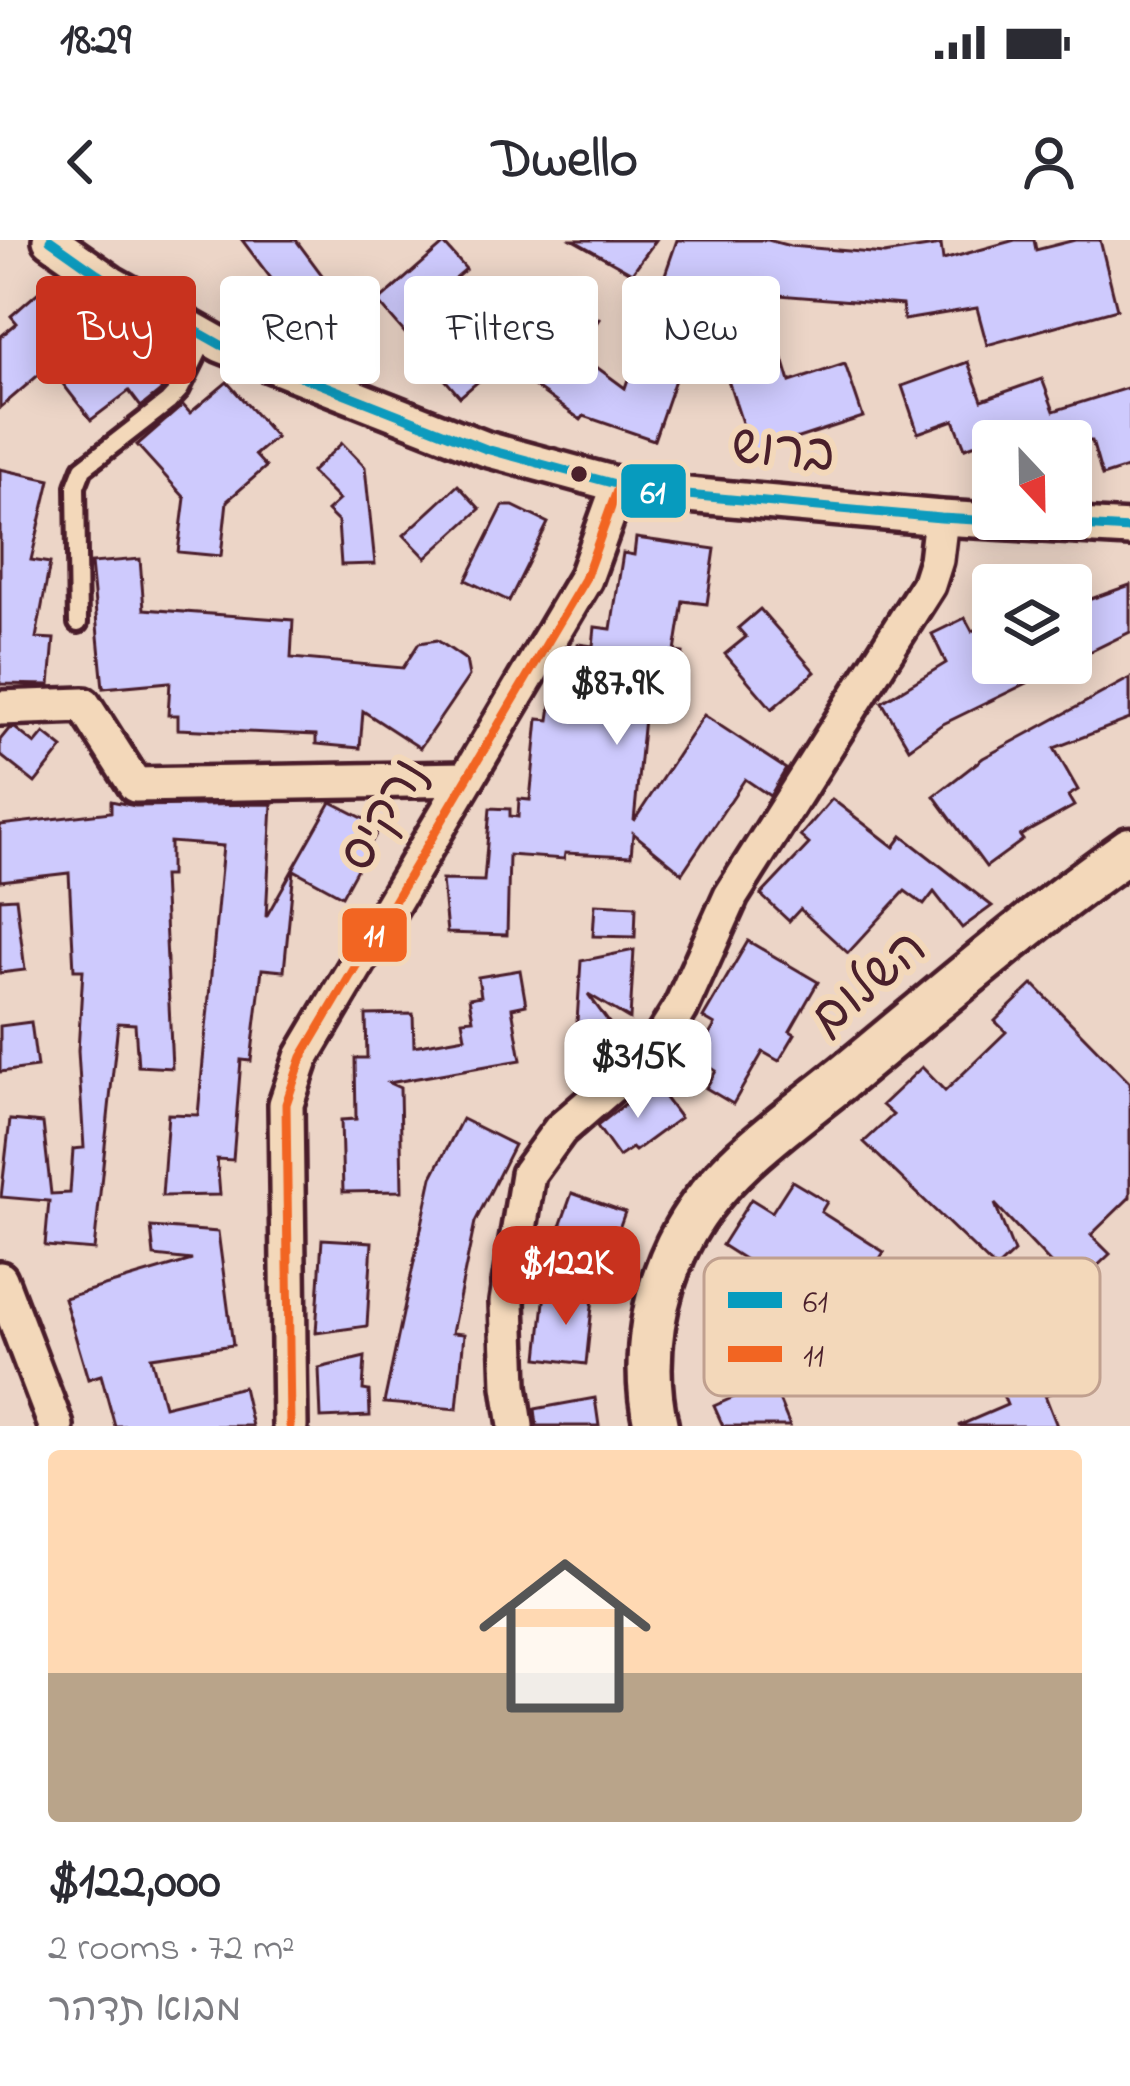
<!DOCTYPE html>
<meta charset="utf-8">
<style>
:root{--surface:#fff;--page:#f7f7f7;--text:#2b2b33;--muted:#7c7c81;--line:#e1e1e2;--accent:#c8321e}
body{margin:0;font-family:"Indie Flower","Playpen Sans Hebrew",sans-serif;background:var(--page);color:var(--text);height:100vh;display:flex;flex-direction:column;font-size:45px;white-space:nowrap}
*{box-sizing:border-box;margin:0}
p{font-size:39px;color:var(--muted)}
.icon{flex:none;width:66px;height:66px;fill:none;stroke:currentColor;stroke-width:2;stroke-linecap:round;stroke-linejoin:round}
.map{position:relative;height:1186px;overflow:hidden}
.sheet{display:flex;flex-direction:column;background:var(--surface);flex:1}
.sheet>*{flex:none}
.guide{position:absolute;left:36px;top:36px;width:1059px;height:108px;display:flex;gap:24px}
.needle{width:78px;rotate:158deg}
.controls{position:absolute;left:972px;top:180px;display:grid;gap:24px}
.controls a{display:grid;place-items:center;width:120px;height:120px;border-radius:12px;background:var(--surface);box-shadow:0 6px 30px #0003;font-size:60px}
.price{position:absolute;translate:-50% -102px;padding:0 27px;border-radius:24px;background:#fff;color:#222;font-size:39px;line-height:78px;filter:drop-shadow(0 3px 6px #0008)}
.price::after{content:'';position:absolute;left:50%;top:72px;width:36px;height:27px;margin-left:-18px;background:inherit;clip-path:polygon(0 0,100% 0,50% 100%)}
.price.on{background:var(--accent);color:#fff}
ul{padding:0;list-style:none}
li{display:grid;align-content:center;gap:24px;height:636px;padding:0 48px}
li+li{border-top:3px solid var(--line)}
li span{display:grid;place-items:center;height:372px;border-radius:12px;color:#555}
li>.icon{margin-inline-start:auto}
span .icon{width:216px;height:216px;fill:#fffc;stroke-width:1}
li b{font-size:51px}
.chip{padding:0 42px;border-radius:12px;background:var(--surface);box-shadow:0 6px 30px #0003;font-size:42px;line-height:108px}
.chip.on{background:var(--accent);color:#fff}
.status{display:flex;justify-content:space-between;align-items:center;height:84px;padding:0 60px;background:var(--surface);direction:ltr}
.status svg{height:33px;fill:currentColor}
header{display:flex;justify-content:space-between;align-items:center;height:156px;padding:0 48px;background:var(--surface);font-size:54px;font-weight:700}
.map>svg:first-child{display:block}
.building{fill:#cecafd;stroke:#4a1f2b;stroke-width:3}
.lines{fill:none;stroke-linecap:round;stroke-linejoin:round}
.service-casing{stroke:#4a1f2b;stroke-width:26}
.minor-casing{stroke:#4a1f2b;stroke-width:42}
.tertiary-casing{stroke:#4a1f2b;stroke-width:51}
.service{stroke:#f3d8ba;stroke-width:16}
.minor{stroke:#f3d8ba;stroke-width:33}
.tertiary{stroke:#f3d8ba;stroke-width:42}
.bus-1-casing{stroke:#f3d8ba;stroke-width:18}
.bus-2-casing{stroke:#f3d8ba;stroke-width:18}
.bus-1{stroke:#079bbe;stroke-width:9}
.bus-2{stroke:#f26522;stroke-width:9}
.bus-dot{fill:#4a1f2b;stroke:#f3d8ba;stroke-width:4.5}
.labels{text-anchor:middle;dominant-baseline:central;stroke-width:12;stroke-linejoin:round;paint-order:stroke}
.street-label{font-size:51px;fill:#4a1f2b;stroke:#f3d8ba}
.key{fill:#f3d8ba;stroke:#c0a08f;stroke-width:3}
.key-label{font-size:33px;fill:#4a1f2b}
.line-badge{stroke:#f3d8ba;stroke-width:4.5}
.badge-label{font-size:33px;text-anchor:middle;font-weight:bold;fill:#fff}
</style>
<div class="status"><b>18:29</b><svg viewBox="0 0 49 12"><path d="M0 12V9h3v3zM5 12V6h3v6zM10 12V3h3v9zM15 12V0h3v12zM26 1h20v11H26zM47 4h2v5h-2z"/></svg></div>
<header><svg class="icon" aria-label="back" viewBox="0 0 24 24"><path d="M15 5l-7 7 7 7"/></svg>Dwello<svg class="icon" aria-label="person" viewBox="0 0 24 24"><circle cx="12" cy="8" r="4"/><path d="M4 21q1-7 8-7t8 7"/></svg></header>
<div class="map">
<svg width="1130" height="1186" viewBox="0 0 1130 1186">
<rect width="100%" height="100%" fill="#ecd5c7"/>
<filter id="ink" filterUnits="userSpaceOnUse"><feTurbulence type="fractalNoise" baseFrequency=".00833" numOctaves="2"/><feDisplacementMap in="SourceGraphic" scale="24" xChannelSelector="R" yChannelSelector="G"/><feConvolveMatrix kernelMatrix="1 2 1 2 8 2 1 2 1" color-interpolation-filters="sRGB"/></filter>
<g filter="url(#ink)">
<g class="building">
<path d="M 242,0 L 296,0 L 325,39 L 291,65 Z"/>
<path d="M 573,0 L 656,0 L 632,33 Z"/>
<path d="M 677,0 L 768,0 L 790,6 L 884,14 L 941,5 L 943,20 L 1015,0 L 1034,0 L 1036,10 L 1075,0 L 1100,0 L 1117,69 L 987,105 L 977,68 L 904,80 L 902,65 L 779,55 L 775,71 L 687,50 L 681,61 L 660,49 Z"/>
<path d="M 444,4 L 466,29 L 439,52 L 501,122 L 460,157 L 378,62 Z"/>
<path d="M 43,48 L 90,102 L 112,85 L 162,150 L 141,167 L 129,151 L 91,180 L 49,126 L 0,168 L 0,97 L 17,83 L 11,76 Z"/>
<path d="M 565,54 L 599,79 L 576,112 L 625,148 L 637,113 L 679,128 L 654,200 L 584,176 L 581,180 L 510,129 Z"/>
<path d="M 780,109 L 790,142 L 845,124 L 863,177 L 752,213 L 724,128 Z"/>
<path d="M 968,122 L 982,160 L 1042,139 L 1054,171 L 1130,147 L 1130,227 L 1102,236 L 1092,201 L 1008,201 L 1006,193 L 965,208 L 954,180 L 918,193 L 902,146 Z"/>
<path d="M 227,142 L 276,197 L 255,215 L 266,227 L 227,261 L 221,316 L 178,312 L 185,258 L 137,205 L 183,165 L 190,173 Z"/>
<path d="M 342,203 L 365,227 L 375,324 L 341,325 L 338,282 L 327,271 L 339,260 L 311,232 Z"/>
<path d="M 0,229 L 50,240 L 31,320 L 50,323 L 36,398 L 54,399 L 50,445 L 0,444 Z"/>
<path d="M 458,245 L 480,269 L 426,318 L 404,295 Z"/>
<path d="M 503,266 L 513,266 L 548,283 L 509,361 L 466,340 Z"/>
<path d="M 636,298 L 715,309 L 707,364 L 683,361 L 675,412 L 683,413 L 679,450 L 647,447 L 634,581 L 704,475 L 786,529 L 770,556 L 745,539 L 682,633 L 633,593 L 631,616 L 565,613 L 564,619 L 509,615 L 507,695 L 447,693 L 442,640 L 484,641 L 490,568 L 510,569 L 510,576 L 518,577 L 519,559 L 530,560 L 538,479 L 549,480 L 552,459 L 570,461 L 578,404 L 593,406 L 595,387 L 611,389 L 623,313 L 634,315 Z"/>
<path d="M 140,319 L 144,369 L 293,380 L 291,418 L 403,428 L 419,403 L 437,400 L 466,420 L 469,436 L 420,508 L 363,471 L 360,508 L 316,504 L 316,495 L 178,489 L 178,475 L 168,475 L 170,442 L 103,448 L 91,323 Z"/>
<path d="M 1130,345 L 1130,392 L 1071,421 L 1071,366 Z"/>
<path d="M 760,369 L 815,432 L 772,469 L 725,414 L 746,397 L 738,388 Z"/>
<path d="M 965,378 L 972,391 L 993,381 L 993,423 L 1017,423 L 1027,443 L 941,485 L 909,508 L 882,462 L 946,423 L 932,394 Z"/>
<path d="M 1130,438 L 1130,479 L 1054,508 L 1078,550 L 1068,556 L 1074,566 L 1020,596 L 1023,600 L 986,627 L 934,556 L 983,518 Z"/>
<path d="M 15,488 L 35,504 L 44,493 L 63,508 L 35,543 L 0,515 L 0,500 L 9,489 Z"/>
<path d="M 832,559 L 894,607 L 902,596 L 992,666 L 962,688 L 934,652 L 924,665 L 905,651 L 848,713 L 800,669 L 789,681 L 761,655 L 809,604 L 800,596 Z"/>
<path d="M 111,561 L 135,566 L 272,564 L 266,677 L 331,562 L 380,587 L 342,656 L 294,630 L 284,731 L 262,729 L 251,821 L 241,820 L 233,920 L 217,919 L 220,955 L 162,956 L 168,874 L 198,875 L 223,606 L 170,602 L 170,636 L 163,636 L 172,828 L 138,826 L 135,784 L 118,783 L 94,1010 L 45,1006 L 49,961 L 1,957 L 10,880 L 43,883 L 51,954 L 70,953 L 73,909 L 84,908 L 78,811 L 83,730 L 74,730 L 69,633 L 0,641 L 0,585 L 111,572 Z"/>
<path d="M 16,658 L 25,730 L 0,733 L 0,659 Z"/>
<path d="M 595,664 L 636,666 L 635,697 L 593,696 Z"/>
<path d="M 748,701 L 818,742 L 790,791 L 795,794 L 779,821 L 763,812 L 733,864 L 706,848 L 716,831 L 696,818 L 715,785 L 703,778 Z"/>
<path d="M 634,710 L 630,779 L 588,754 L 621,799 L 576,797 L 581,721 Z"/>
<path d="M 520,730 L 526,765 L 512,768 L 521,820 L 389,843 L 400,848 L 402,951 L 343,952 L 341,880 L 356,879 L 355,818 L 367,818 L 366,775 L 413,774 L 414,806 L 465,797 L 462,780 L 473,779 L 469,758 L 481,756 L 478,737 Z"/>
<path d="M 1033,744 L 1130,843 L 1130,957 L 1091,995 L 1110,1014 L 1074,1048 L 995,964 L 1014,1012 L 996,1029 L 864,902 L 893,875 L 882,865 L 922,827 L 945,851 L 1006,792 L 995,781 Z"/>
<path d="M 31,782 L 37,827 L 0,832 L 0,786 Z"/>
<path d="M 653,842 L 680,878 L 635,911 L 632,908 L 619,917 L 597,886 Z"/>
<path d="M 462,879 L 514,905 L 475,982 L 452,1093 L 464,1094 L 457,1169 L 384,1163 L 432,937 Z"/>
<path d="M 792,941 L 827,962 L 821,972 L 884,1012 L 859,1051 L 841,1040 L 817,1078 L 779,1054 L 785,1045 L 722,1005 L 751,959 L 772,972 Z"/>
<path d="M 572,953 L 625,972 L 605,1027 L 552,1009 Z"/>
<path d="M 151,987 L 218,992 L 233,1105 L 151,1117 L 164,1166 L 243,1147 L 252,1186 L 115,1186 L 101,1135 L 88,1139 L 64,1058 L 192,1020 L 154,1016 Z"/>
<path d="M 322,999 L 372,1002 L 367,1086 L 316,1093 Z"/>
<path d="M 545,1052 L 593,1057 L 586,1124 L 538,1118 Z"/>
<path d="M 1035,1065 L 1068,1146 L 1045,1155 L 1057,1186 L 958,1186 L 1007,1165 L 976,1089 Z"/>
<path d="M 775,1109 L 790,1144 L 775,1150 L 790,1186 L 723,1186 L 714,1166 L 734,1157 L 722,1131 Z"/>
<path d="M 365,1117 L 363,1150 L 369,1151 L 370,1176 L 321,1178 L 319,1128 Z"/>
<path d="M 595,1158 L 599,1186 L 537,1186 L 535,1169 Z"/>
</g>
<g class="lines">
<defs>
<path id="service" d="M 78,383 L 76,246 L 83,228 L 168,162 L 180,149 L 206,96"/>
<g id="minor">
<path d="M 50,0 L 111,43 L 221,105 L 486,209 L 619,245 L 665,253 L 941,278 L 1130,289"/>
<path d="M 0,468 L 84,465 L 135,545 L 466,539"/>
<path d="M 0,1039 L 56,1186"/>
<path d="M 290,1186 L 286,864 L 302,817 L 585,339 L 619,245"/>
<path d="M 516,1186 L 510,1146 L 507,1062 L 528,934 L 560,890 L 657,806 L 680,769 L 731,656 L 928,345 L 936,320 L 941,278"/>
</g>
<path id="tertiary" d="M 656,1186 C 641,1121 653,1048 685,991 C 722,925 793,879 850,832 C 942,756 1032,678 1130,609"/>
</defs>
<use href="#service" class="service-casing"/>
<use href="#minor" class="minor-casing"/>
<use href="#tertiary" class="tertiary-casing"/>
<use href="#service" class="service"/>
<use href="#minor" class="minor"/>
<use href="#tertiary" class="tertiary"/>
<defs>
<path id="bus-1" d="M 50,0 L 111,43 L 221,105 L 486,209 L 619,245 L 665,253 L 941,278 L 1130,289"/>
<path id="bus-2" d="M 290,1186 L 286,864 L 302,817 L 585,339 L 619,245"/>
</defs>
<use href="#bus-1" class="bus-1-casing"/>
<use href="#bus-2" class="bus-2-casing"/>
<use href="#bus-1" class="bus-1"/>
<use href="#bus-2" class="bus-2"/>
</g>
</g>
<circle class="bus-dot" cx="579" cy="234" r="10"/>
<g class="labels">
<g class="street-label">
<text transform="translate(783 213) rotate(5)">ברוש</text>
<text transform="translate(385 576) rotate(-59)">נרקיס</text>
<text transform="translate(870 745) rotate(-40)">השלום</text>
</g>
</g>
<rect x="704" y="1018" width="396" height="138" rx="18" class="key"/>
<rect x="728" y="1052" width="54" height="16" fill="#079bbe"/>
<rect x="728" y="1106" width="54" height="16" fill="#f26522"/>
<g class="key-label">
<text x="803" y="1072">61</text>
<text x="803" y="1126">11</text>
</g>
<g class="line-badge">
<rect x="619" y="222" width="69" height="58" rx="12" fill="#079bbe"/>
<rect x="340" y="666" width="69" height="58" rx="12" fill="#f26522"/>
</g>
<g class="badge-label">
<text x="653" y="263">61</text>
<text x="374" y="706">11</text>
</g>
</svg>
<div class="controls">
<a><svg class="needle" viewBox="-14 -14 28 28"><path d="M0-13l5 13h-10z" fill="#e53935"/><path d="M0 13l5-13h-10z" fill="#7c7c81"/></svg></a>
<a><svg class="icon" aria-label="layers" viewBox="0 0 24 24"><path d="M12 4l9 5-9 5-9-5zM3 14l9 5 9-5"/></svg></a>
</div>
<b class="price" style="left:617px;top:508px">$87.9K</b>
<b class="price" style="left:638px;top:881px">$315K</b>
<b class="price on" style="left:566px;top:1088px">$122K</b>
<div class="guide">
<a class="chip on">Buy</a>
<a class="chip">Rent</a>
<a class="chip">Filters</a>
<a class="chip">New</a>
</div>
</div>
<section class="sheet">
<ul>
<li><span style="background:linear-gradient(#ffd9b3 60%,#b9a48a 0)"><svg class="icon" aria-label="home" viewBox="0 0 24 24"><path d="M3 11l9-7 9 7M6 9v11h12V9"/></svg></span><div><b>$122,000</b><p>2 rooms · 72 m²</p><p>מבוא תדהר</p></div></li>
</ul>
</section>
